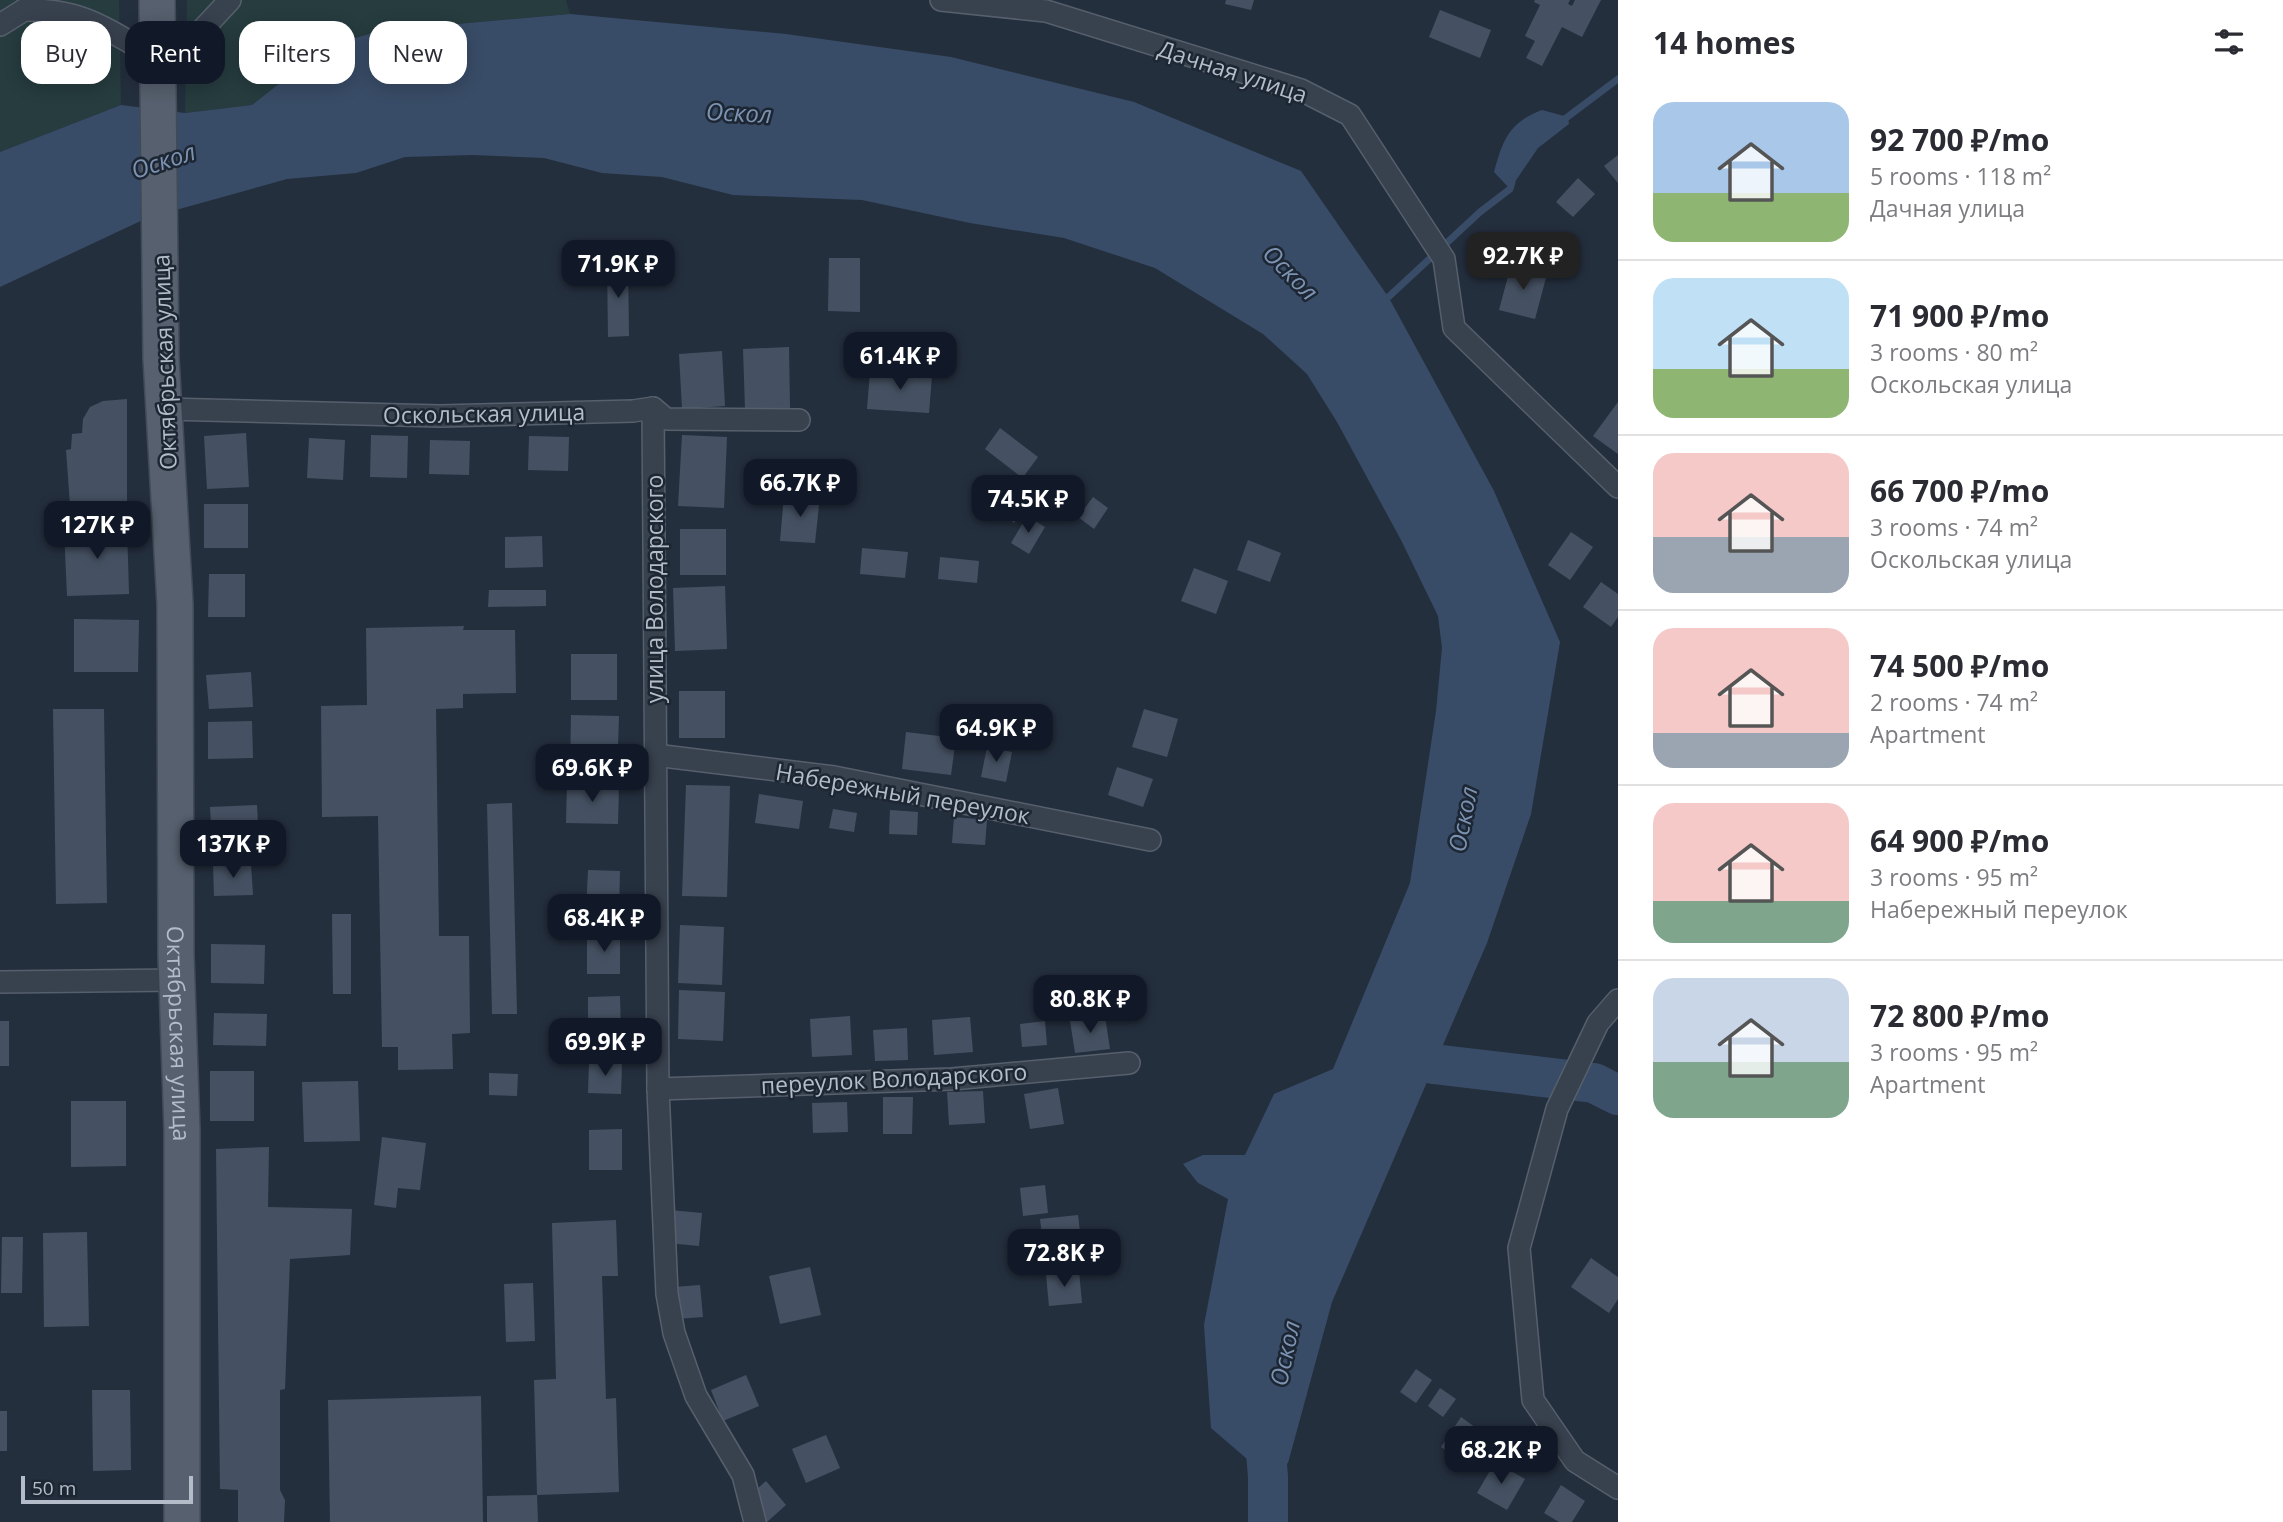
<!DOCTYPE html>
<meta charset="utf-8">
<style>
:root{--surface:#fff;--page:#f2f2f3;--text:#2b2b33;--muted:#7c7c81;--line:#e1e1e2;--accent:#111827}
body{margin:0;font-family:"Open Sans",sans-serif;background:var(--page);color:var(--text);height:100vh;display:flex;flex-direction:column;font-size:26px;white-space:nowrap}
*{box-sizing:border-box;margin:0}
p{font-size:23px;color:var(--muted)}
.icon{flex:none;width:38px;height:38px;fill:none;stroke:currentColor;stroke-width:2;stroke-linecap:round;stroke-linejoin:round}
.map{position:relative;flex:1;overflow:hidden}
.side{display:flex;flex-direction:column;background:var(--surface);width:665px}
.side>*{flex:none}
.guide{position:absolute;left:21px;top:21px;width:665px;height:63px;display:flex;gap:14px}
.scale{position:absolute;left:21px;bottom:18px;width:172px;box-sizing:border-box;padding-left:7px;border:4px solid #b4bcc9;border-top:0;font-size:19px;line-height:24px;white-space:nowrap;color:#b4bcc9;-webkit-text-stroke:5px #1d2633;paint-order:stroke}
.price{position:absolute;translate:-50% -60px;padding:0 16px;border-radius:14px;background:var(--accent);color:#fff;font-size:23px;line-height:46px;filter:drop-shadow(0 2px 4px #0008)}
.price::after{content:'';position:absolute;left:50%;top:42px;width:21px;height:16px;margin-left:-10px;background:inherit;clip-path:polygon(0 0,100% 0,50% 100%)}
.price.selected{background:#222;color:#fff}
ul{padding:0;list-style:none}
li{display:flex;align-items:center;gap:21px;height:175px;padding:0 35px}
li+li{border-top:2px solid var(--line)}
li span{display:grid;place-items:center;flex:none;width:196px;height:140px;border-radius:21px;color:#555}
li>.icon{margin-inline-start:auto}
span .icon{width:84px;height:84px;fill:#fffc;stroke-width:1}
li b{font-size:30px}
h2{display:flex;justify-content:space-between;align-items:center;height:84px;padding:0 35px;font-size:30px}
.tag{padding:0 24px;border-radius:21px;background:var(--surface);box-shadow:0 4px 18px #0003;font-size:24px;line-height:63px}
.tag.selected{background:var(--accent);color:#fff}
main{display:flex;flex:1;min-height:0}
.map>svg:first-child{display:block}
.green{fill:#263c3f}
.water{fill:#394c67}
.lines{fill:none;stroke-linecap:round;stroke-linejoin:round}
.stream{stroke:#394c67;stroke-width:7}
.river{stroke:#394c67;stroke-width:40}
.building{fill:#455162}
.street-casing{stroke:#565f6c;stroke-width:24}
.primary-casing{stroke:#414a57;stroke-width:38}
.street{stroke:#38414e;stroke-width:21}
.primary{stroke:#56606e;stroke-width:35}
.primary-bridge-casing{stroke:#414a57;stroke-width:38;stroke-linecap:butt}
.primary-bridge{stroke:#56606e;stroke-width:35}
.labels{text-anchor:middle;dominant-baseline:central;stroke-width:5;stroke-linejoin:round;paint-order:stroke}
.street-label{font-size:23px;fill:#b4bcc9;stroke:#1d2633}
.water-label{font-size:24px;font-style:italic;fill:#7c92b1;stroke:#1d2633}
</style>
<main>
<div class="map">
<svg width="1618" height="1522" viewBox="0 0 1618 1522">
<rect width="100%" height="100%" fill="#242f3e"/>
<g class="green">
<path d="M 0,0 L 119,0 L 121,105 L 0,152 Z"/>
<path d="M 187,0 L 566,0 L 570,14 L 446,25 L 399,25 L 325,47 L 252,105 L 185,113 Z"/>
</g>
<g class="water">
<path d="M 570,14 L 786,34 L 951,57 L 1134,102 L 1301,171 L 1389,298 L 1494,491 L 1560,642 L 1531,814 L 1487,943 L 1332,1302 L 1288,1463 L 1268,1477 L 1211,1428 L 1204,1325 L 1228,1199 L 1198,1183 L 1183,1164 L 1203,1155 L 1245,1155 L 1274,1094 L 1333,1069 L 1410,883 L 1436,711 L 1442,648 L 1438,616 L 1401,540 L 1337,422 L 1307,374 L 1263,334 L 1155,268 L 1064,238 L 970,223 L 862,200 L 733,195 L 662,177 L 602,173 L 544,158 L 472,155 L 405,157 L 356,173 L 287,179 L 147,218 L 0,287 L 0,152 L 121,105 L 185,113 L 252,105 L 325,47 L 399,25 L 446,25 Z"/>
<path d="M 1542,110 L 1568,117 L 1569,124 L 1538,148 L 1510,189 L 1494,172 C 1503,140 1508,123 1542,110 Z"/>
</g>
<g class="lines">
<g class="stream">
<path d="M 1562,121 L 1618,79"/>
<path d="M 1383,302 L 1480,212 L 1510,189 L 1512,182"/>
</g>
<g class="river">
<path d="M 1433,1064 L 1594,1083 L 1618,1095"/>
<path d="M 1268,1522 L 1268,1477 L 1265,1440 L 1269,1424"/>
</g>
</g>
<g class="building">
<path d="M 1226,0 L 1254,0 L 1251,10 L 1225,4 Z"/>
<path d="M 1535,0 L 1570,0 L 1568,4 L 1572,6 L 1575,0 L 1601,0 L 1582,37 L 1562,27 L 1542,66 L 1526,58 L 1535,41 L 1525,36 L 1540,5 L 1534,2 Z"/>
<path d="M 1440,10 L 1491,30 L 1480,58 L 1429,37 Z"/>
<path d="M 1618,155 L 1618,183 L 1604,166 Z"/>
<path d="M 1578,178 L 1595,194 L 1573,217 L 1556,202 Z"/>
<path d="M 829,258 L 860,258 L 860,312 L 828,311 Z"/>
<path d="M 628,262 L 629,336 L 608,337 L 607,263 Z"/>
<path d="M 1511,265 L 1547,274 L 1535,319 L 1499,310 Z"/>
<path d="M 789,347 L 790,408 L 745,409 L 743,349 Z"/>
<path d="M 722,351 L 725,406 L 682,409 L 679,354 Z"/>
<path d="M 870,372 L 932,376 L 929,413 L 867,409 Z"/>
<path d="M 127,399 L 127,503 L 70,505 L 66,450 L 71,449 L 72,434 L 82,433 L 83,419 L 90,407 L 103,401 Z"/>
<path d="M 1618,402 L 1618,454 L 1593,436 Z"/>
<path d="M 1000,428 L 1038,457 L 1024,476 L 1040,488 L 1014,523 L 996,509 L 1020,476 L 985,449 Z"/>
<path d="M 246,433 L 249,487 L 207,489 L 204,436 Z"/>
<path d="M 371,435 L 408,436 L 407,478 L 370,477 Z"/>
<path d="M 682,435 L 727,437 L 724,508 L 678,506 Z"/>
<path d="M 529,436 L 569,437 L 568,471 L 528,470 Z"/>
<path d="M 309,438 L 345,440 L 343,480 L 307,478 Z"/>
<path d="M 430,440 L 470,441 L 469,475 L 429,474 Z"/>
<path d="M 784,495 L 820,496 L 815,543 L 780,541 Z"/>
<path d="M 1093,497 L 1108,508 L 1094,529 L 1078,517 Z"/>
<rect x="204" y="504" width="44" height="44"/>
<path d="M 1027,516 L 1045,527 L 1029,554 L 1011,543 Z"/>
<path d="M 127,526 L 129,594 L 67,596 L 64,529 Z"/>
<rect x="680" y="529" width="46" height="46"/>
<path d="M 1571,532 L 1593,547 L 1570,580 L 1548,565 Z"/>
<path d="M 542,536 L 543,567 L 505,568 L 505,537 Z"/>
<path d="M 1248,540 L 1281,553 L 1270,582 L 1237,570 Z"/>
<path d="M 862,548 L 908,552 L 905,578 L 860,574 Z"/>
<path d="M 940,557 L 979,561 L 977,583 L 938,579 Z"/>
<path d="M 1194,568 L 1228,581 L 1216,614 L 1181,601 Z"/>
<path d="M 209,574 L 245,574 L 245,617 L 208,617 Z"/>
<path d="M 1601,582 L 1618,594 L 1618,617 L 1611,627 L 1583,607 Z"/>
<path d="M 725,586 L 727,649 L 675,651 L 673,588 Z"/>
<path d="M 489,590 L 546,590 L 546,606 L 488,607 Z"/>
<path d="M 74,619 L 139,620 L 138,672 L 74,672 Z"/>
<path d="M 464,626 L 463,630 L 515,630 L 516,693 L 463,694 L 463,708 L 436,709 L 439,936 L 469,936 L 470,1033 L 452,1034 L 453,1069 L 398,1070 L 398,1047 L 382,1047 L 378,816 L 322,817 L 321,706 L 367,705 L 366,628 Z"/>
<rect x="571" y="654" width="46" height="46"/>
<path d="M 251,672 L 253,707 L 209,709 L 206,675 Z"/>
<rect x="679" y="691" width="46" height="47"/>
<path d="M 53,709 L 104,709 L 107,903 L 56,904 Z"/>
<path d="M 1144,709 L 1178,719 L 1167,757 L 1132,747 Z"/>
<path d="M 571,715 L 619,716 L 617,775 L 570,774 Z"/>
<path d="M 252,721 L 253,758 L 208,759 L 208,722 Z"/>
<path d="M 906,732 L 956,738 L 951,775 L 902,769 Z"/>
<path d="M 987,747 L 1012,752 L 1006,782 L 981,777 Z"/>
<path d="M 1117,767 L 1153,779 L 1143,807 L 1108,795 Z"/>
<path d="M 567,784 L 619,786 L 618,824 L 566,823 Z"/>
<path d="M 686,785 L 730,786 L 727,897 L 682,896 Z"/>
<path d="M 759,794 L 803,801 L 799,829 L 755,823 Z"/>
<path d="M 512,803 L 517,1014 L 492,1014 L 487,804 Z"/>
<path d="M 257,805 L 259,841 L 212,843 L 210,807 Z"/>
<path d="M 833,809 L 857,813 L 854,832 L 829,828 Z"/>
<path d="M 890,810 L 918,812 L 917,835 L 889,834 Z"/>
<path d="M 954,817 L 987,820 L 985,845 L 952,843 Z"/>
<path d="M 251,864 L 253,895 L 214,896 L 213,865 Z"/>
<path d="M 588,870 L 620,871 L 619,911 L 586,910 Z"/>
<path d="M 332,914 L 351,914 L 351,994 L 333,994 Z"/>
<path d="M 680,925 L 724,927 L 722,985 L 678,983 Z"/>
<rect x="587" y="934" width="33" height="40"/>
<path d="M 211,944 L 265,945 L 264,984 L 211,983 Z"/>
<path d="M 679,990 L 725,992 L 723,1041 L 678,1039 Z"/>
<path d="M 620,996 L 621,1036 L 588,1036 L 588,997 Z"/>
<path d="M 214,1013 L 267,1014 L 266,1046 L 213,1045 Z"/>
<path d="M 850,1016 L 852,1055 L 812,1057 L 810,1019 Z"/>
<path d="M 1105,1016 L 1110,1049 L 1075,1053 L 1070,1021 Z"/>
<path d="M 970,1017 L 973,1052 L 934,1055 L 932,1020 Z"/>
<rect x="0" y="1021" width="9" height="45"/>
<path d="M 1045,1021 L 1047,1045 L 1022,1047 L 1020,1024 Z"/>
<path d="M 907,1028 L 908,1060 L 875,1061 L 873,1030 Z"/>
<path d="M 589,1063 L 622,1064 L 621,1094 L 588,1093 Z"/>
<rect x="210" y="1071" width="44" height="50"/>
<path d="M 489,1073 L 518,1074 L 517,1096 L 489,1095 Z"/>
<path d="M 358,1081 L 360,1141 L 304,1142 L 302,1082 Z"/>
<path d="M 1058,1088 L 1064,1124 L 1030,1129 L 1024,1094 Z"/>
<path d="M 983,1091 L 985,1123 L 949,1125 L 947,1092 Z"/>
<path d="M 883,1097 L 913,1097 L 912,1134 L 883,1134 Z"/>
<path d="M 71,1101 L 126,1101 L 126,1166 L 71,1167 Z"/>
<path d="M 847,1102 L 848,1132 L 813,1133 L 812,1103 Z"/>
<path d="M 622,1129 L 622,1170 L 589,1170 L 589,1130 Z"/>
<path d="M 382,1137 L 426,1143 L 420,1190 L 398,1188 L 396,1208 L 374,1205 Z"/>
<path d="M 269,1147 L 268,1207 L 352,1209 L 350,1255 L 290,1259 L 285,1389 L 280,1390 L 280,1490 L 285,1500 L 284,1522 L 238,1522 L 238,1490 L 220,1489 L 216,1149 Z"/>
<path d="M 1045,1185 L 1048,1213 L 1023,1216 L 1020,1188 Z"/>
<path d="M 670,1210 L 702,1213 L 699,1246 L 667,1243 Z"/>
<path d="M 1078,1215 L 1082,1248 L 1044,1252 L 1040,1219 Z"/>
<path d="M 616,1220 L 618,1276 L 602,1276 L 606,1399 L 616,1398 L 619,1492 L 537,1495 L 538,1522 L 487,1522 L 487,1496 L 537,1495 L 534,1380 L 556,1379 L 552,1223 Z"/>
<path d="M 87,1232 L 89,1326 L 44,1327 L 43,1233 Z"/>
<path d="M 2,1237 L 23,1237 L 22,1293 L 1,1293 Z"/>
<path d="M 1591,1258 L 1618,1277 L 1618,1299 L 1609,1313 L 1571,1287 Z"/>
<path d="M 810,1267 L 821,1315 L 780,1324 L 769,1276 Z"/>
<path d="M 1079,1271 L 1082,1303 L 1049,1306 L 1046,1275 Z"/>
<path d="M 533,1283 L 535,1341 L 506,1342 L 504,1284 Z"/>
<path d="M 700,1285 L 703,1317 L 676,1319 L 674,1287 Z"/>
<path d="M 1416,1369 L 1432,1380 L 1416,1403 L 1400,1392 Z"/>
<path d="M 746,1375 L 759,1406 L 723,1421 L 711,1390 Z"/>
<path d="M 1440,1388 L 1456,1399 L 1443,1417 L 1428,1406 Z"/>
<path d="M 92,1390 L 130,1390 L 131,1470 L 93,1471 Z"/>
<path d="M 481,1396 L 483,1522 L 330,1522 L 328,1400 Z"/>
<rect x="0" y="1411" width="7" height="40"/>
<path d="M 1461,1417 L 1486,1435 L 1466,1464 L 1441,1447 Z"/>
<path d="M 826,1435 L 840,1468 L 806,1483 L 792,1449 Z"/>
<path d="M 1495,1462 L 1525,1479 L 1507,1510 L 1477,1493 Z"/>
<path d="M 766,1481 L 786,1505 L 767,1522 L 758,1522 L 741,1503 Z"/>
<path d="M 1561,1485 L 1585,1501 L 1572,1522 L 1559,1522 L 1544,1513 Z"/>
</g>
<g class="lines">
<defs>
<g id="street">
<path d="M 941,0 L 1046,11 L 1301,90 L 1350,115 L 1444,259 L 1454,328 L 1618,487"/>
<path d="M 24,10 C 78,9 101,25 146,52 L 189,44 L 230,0"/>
<path d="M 0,25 L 24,10"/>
<path d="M 653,408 L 658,1089 L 667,1294 L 674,1333 L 696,1396 L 743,1475 L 755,1522"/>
<path d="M 165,409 L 440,416 L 633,411 L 653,408 L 666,419 L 799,420"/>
<path d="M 655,755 L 834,777 L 1150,840"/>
<path d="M 0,982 L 177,980"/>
<path d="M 1618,1000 L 1598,1023 L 1557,1109 L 1519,1248 L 1533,1400 L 1575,1461 L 1618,1488"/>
<path d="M 658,1089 L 952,1079 L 1129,1063"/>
</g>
<g id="primary">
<path id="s1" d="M 161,358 L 175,604 L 176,956 L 182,1130 L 182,1522"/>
</g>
</defs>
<use href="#street" class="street-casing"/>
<use href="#primary" class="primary-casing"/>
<use href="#street" class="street"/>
<use href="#primary" class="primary"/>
<defs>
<path id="primary-bridge" d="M 157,0 L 161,358"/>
</defs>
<use href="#primary-bridge" class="primary-bridge-casing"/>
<use href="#primary-bridge" class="primary-bridge"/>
</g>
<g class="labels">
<g class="street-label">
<text transform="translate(1233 71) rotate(18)">Дачная улица</text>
<text transform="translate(164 362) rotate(-92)">Октябрьская улица</text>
<text transform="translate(484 413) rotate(-1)">Оскольская улица</text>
<text transform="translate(654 589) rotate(-90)">улица Володарского</text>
<text transform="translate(903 793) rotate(10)">Набережный переулок</text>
<text stroke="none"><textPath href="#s1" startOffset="676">Октябрьская улица</textPath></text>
<text transform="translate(894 1078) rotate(-3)">переулок Володарского</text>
</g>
<g class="water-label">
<text transform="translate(739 112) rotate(3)">Оскол</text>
<text transform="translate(163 160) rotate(-18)">Оскол</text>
<text transform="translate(1291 272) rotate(45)">Оскол</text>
<text transform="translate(1462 819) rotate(-79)">Оскол</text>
<text transform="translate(1284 1353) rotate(-78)">Оскол</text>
</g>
</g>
</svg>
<div class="scale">50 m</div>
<b class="price selected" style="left:1523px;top:292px">92.7K ₽</b>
<b class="price" style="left:618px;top:300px">71.9K ₽</b>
<b class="price" style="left:900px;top:392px">61.4K ₽</b>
<b class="price" style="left:800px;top:519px">66.7K ₽</b>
<b class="price" style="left:1028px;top:535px">74.5K ₽</b>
<b class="price" style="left:97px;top:561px">127K ₽</b>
<b class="price" style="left:996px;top:764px">64.9K ₽</b>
<b class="price" style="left:592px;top:804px">69.6K ₽</b>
<b class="price" style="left:233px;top:880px">137K ₽</b>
<b class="price" style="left:604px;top:954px">68.4K ₽</b>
<b class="price" style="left:1090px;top:1035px">80.8K ₽</b>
<b class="price" style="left:605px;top:1078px">69.9K ₽</b>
<b class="price" style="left:1064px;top:1289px">72.8K ₽</b>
<b class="price" style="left:1501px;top:1486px">68.2K ₽</b>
<div class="guide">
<a class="tag">Buy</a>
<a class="tag selected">Rent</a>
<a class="tag">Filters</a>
<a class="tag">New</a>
</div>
</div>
<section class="side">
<h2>14 homes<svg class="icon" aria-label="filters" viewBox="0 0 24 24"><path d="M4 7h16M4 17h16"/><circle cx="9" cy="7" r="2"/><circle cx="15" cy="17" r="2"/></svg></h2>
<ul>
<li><span style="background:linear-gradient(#a9c7e8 65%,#8fb573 0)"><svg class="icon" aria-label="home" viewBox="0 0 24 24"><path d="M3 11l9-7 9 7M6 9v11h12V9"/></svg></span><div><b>92 700 ₽/mo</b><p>5 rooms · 118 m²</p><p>Дачная улица</p></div></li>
<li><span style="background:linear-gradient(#bfe0f5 65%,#8fb573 0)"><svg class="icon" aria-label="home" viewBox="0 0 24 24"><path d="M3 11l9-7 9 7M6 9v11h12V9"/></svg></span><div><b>71 900 ₽/mo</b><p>3 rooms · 80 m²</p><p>Оскольская улица</p></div></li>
<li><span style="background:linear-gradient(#f6c9c9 60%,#9aa5b1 0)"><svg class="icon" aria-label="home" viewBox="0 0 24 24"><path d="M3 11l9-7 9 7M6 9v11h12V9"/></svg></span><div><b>66 700 ₽/mo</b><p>3 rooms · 74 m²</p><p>Оскольская улица</p></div></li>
<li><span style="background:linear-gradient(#f6c9c9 75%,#9aa5b1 0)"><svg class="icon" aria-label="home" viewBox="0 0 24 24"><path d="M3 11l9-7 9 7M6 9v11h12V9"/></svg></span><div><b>74 500 ₽/mo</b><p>2 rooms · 74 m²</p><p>Apartment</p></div></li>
<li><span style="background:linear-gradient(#f6c9c9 70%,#7fa58c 0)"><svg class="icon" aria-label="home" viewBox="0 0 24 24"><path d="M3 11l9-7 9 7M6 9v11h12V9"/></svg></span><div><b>64 900 ₽/mo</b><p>3 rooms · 95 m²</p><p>Набережный переулок</p></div></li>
<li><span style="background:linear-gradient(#c9d6e8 60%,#7fa58c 0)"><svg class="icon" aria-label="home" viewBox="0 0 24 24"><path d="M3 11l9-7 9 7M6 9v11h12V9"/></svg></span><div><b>72 800 ₽/mo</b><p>3 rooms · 95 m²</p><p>Apartment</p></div></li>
</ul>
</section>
</main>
